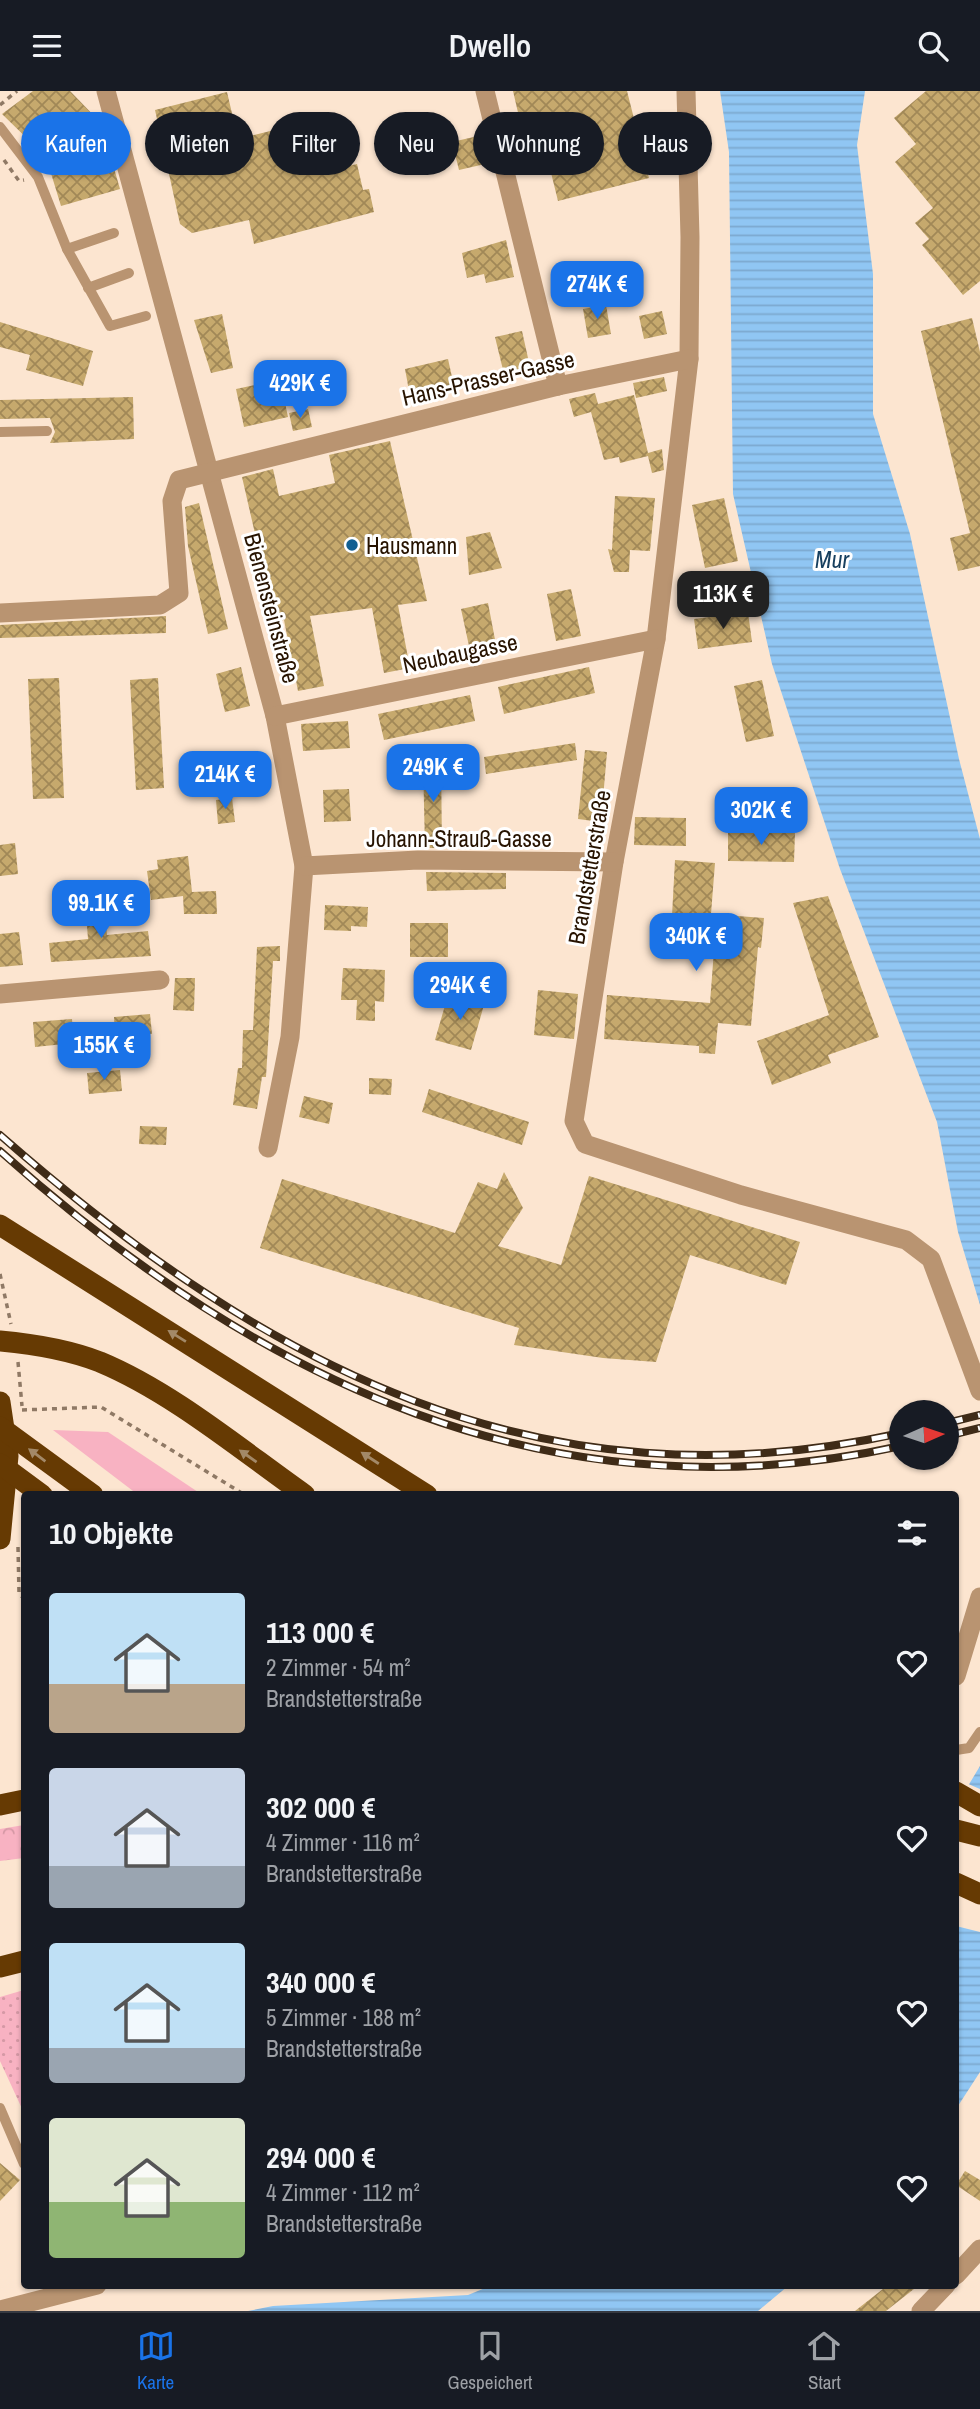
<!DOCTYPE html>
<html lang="de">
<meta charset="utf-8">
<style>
:root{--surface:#171b24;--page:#242831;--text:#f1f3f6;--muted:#9ea1a6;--line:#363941;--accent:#1a73e8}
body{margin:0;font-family:"Archivo Narrow",sans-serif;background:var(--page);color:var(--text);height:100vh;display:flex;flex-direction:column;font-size:26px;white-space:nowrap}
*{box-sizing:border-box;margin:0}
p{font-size:23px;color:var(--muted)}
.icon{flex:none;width:38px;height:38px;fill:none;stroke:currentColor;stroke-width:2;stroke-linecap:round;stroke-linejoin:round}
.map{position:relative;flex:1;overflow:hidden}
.sheet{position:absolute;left:21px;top:1400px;width:938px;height:798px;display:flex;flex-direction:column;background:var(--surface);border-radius:7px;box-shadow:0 2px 5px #0004}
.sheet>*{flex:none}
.banner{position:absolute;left:21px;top:21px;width:938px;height:63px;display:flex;gap:14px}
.needle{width:46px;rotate:87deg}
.tools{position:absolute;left:889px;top:1309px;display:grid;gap:14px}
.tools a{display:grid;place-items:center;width:70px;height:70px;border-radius:50%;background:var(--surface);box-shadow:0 2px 5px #0004;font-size:35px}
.price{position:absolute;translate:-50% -60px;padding:0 16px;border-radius:14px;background:var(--accent);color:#fff;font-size:23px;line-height:46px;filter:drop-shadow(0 2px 4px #0008)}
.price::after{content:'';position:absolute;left:50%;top:42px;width:21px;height:16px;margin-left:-10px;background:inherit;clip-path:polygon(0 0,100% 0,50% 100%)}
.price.on{background:#222;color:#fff}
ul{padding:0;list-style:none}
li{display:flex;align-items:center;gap:21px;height:175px;padding:0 28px}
li span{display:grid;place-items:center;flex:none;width:196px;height:140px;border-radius:7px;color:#555}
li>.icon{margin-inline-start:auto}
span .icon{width:84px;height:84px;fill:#fffc;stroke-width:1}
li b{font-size:30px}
h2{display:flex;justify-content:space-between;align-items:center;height:84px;padding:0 28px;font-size:30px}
.tag{padding:0 24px;border-radius:32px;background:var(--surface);box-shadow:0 2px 5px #0004;font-size:24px;line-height:63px}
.tag.on{background:var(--accent);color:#fff}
header{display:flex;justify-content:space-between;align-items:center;height:91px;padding:0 28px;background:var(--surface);font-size:32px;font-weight:600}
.tabs{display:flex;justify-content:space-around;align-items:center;height:98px;border-top:2px solid var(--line);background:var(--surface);font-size:19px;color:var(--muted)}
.tabs a{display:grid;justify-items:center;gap:4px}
.tabs .on{color:var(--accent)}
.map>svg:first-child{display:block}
.grass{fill:#f8b2c2}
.forest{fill:url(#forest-crowns)}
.garden{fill:url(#garden-dots)}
.water{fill:url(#water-rules)}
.pier{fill:#fce5d0}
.building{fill:url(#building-cross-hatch)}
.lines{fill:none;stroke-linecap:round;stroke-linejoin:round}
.path{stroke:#8f7965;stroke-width:3.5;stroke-dasharray:5 5;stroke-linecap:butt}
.service{stroke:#b99471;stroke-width:10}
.minor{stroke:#b99471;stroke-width:19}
.motorway{stroke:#663a03;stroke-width:21}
.rail-casing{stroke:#3f2b17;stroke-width:8}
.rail{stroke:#fff;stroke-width:5;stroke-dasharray:16;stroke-linecap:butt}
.oneway{fill:#a38968}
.poi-dot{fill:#115f92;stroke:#fff;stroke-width:2.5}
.labels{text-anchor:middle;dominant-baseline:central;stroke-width:6;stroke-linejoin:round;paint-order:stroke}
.street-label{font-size:23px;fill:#271300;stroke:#fff}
.poi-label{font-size:23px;fill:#271300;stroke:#fff;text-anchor:start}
.water-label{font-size:24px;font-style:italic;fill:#18405f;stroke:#fff}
</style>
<header><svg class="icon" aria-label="menu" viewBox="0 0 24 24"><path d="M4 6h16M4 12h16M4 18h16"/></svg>Dwello<svg class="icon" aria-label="search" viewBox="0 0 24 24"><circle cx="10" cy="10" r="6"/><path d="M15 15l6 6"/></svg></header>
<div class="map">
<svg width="980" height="2220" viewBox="0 0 980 2220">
<defs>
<pattern id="forest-crowns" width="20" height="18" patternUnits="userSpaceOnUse" patternTransform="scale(1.75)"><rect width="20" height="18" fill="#f8b2c2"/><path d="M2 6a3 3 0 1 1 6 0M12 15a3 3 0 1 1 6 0" fill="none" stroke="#d598a5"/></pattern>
<pattern id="garden-dots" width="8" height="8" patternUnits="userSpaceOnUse" patternTransform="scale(1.75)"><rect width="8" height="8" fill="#f8b2c2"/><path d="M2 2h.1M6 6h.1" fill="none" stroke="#d598a5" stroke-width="1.8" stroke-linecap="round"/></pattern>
<pattern id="water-rules" width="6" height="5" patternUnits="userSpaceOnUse" patternTransform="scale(1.75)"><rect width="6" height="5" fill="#90c6f3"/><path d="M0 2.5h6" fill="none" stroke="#7ca9cf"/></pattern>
<pattern id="building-cross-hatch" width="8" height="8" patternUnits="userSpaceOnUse" patternTransform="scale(1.75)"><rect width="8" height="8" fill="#c6a96d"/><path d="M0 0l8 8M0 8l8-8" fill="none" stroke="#a18857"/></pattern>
</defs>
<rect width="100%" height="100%" fill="#fce5d0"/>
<path class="grass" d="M 53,1339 L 108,1341 L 201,1403 L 137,1403 Z"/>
<path class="forest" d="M 24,1734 L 24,1767 L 0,1770 L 0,1738 Z"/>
<path class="garden" d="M 24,1899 L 24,2022 L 0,1970 L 0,1906 Z"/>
<g class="water">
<path d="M 720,0 L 865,0 L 857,54 L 873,183 L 873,323 L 910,443 L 959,668 L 980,748 L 980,1214 L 958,1141 L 937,1031 L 840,778 L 772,573 L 733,403 L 729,61 Z"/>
<path d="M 980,1675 L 980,1981 L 956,2018 L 956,1715 Z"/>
<path d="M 490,2195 L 490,2194 L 788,2195 L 758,2220 L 248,2220 L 273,2215 L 468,2204 Z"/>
</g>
<path class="pier" d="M 966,1692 L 980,1698 L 980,1841 L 956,1835 L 956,1708 Z"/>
<g class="building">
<path d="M 33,0 L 70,0 L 101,32 L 120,98 L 61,115 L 46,66 L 2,23 Z"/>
<path d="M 513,0 L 627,0 L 649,87 L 558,110 L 537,25 L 520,30 Z"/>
<path d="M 926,0 L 980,0 L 980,190 L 963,204 L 922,154 L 929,148 L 915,132 L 933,117 L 895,71 L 916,53 L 894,27 Z"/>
<path d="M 227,1 L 238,48 L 328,26 L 340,77 L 357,73 L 363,99 L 369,98 L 374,121 L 254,153 L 249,129 L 192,142 L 180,133 L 155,19 Z"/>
<path d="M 478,45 L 485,73 L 459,79 L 452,51 Z"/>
<path d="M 506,149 L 514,186 L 486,192 L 484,183 L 467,187 L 462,162 Z"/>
<path d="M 606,214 L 611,243 L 588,247 L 583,218 Z"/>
<path d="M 662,220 L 667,243 L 644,248 L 639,225 Z"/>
<path d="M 222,223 L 233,277 L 211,282 L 194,229 Z"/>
<path d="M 972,227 L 980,261 L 980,475 L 958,480 L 950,447 L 970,442 L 921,240 Z"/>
<path d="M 0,231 L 93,260 L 83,295 L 26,279 L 30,264 L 0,256 Z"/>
<path d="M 522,240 L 530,276 L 504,283 L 495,246 Z"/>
<path d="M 448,268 L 454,295 L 410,305 L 405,278 Z"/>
<path d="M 664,286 L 667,300 L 636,307 L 633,292 Z"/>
<path d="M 269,291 L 270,296 L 281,293 L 288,326 L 244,336 L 236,298 Z"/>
<path d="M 595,302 L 598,313 L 634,304 L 648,362 L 662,358 L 664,379 L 652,382 L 648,365 L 620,372 L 619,366 L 604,369 L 591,321 L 574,326 L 569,308 Z"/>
<path d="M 133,306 L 134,348 L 50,352 L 55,341 L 50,327 L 0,328 L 0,309 Z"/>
<path d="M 308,318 L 312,336 L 293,340 L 289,322 Z"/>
<path d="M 390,350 L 427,510 L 398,514 L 410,577 L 384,582 L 372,517 L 310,525 L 324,595 L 298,600 L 284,529 L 275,530 L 242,386 L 273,378 L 279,405 L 335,392 L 329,364 Z"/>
<path d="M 615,405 L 655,407 L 650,460 L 630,459 L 629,481 L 614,481 L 608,458 L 612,459 Z"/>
<path d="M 724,407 L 738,470 L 705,477 L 692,414 Z"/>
<path d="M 199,412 L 228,538 L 208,543 L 188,455 L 185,416 Z"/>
<path d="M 490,441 L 502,477 L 469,484 L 466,446 Z"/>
<path d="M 571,498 L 581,545 L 556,550 L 547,503 Z"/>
<path d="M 488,512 L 497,559 L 471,564 L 461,518 Z"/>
<path d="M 748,521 L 752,551 L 698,558 L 694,528 Z"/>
<path d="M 166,525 L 166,542 L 0,547 L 0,534 Z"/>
<path d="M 241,576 L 250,615 L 225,621 L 216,583 Z"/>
<path d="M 589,576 L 595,602 L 504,623 L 498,596 Z"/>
<path d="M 59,587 L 64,707 L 33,708 L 28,588 Z"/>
<path d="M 158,587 L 164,697 L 136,699 L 130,589 Z"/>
<path d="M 762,589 L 774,645 L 746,651 L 734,595 Z"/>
<path d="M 470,604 L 475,630 L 384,649 L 378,623 Z"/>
<path d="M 348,630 L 350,657 L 303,660 L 301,633 Z"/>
<path d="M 575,652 L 577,669 L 486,683 L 484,666 Z"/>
<path d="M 585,659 L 607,661 L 601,731 L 578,728 Z"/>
<path d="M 423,669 L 441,669 L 442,757 L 425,757 Z"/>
<path d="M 349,698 L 351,730 L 324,731 L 323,699 Z"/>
<path d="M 232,707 L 235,731 L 218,733 L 216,709 Z"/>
<path d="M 635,726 L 686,727 L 686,755 L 634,754 Z"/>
<path d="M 728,740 L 795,742 L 794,771 L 728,770 Z"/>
<path d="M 15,752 L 18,783 L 0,785 L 0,754 Z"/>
<path d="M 188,765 L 192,801 L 216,800 L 217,823 L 184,823 L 183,805 L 151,809 L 147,780 L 158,778 L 157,769 Z"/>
<path d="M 675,769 L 715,772 L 711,823 L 764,827 L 761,857 L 758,856 L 751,935 L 718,932 L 715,963 L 699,962 L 699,955 L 604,948 L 607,904 L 710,912 L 715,846 L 671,843 Z"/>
<path d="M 426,781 L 506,782 L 506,798 L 427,800 Z"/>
<path d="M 828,805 L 879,946 L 828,964 L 831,972 L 772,994 L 757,950 L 829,924 L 793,812 Z"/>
<path d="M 103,806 L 107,844 L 148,840 L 151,865 L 51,871 L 49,852 L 88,848 L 85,808 Z"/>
<path d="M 325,814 L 368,816 L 367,836 L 351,835 L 351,840 L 324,839 Z"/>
<rect x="410" y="832" width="38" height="34"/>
<path d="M 19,841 L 23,874 L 0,876 L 0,843 Z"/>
<path d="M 280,855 L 280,870 L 273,870 L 266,986 L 262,986 L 257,1018 L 233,1014 L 238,977 L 242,977 L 243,939 L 253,939 L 257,856 Z"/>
<path d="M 343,877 L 385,879 L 384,911 L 375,910 L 375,930 L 356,929 L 357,909 L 341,909 Z"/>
<path d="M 175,887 L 195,887 L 194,920 L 173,919 Z"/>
<path d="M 538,899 L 578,903 L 574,948 L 534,944 Z"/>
<path d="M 448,904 L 484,914 L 471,959 L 435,949 Z"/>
<path d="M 150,923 L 152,943 L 115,946 L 114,926 Z"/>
<path d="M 72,928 L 74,952 L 35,956 L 33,931 Z"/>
<path d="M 120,979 L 122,1000 L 89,1003 L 87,982 Z"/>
<path d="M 369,987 L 392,988 L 391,1004 L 369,1003 Z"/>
<path d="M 429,998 L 529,1031 L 522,1054 L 422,1021 Z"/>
<path d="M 304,1005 L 333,1012 L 329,1033 L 299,1026 Z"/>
<path d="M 140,1035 L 167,1036 L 166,1054 L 139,1053 Z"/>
<path d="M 504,1081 L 523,1117 L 498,1155 L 561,1174 L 589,1085 L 800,1151 L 786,1194 L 690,1164 L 656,1271 L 603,1267 L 514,1254 L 519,1237 L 260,1157 L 282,1088 L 455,1142 L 478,1091 L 497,1098 Z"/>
<path d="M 0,2072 L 20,2089 L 0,2110 Z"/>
<path d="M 965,2080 L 980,2089 L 980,2110 L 956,2094 Z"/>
<path d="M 888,2194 L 919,2194 L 886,2220 L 855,2220 Z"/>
</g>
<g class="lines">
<g class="path">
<path d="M 0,14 L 17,0"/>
<path d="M 4,69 L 19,90 L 24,89"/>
<path d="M 0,1183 L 11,1233"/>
<path d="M 18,1271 L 22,1315"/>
<path d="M 22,1319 L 101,1316 L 245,1404"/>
<path d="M 18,1456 L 19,1502 L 24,1508"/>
</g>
<g class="service">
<path d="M 0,36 L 38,86 L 67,158 L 110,235 L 146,225"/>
<path d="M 67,158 L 114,142"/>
<path d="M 88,197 L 129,182"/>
<path d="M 0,341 L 47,340"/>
<path d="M 956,1659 L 969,1657 L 980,1641"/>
<path d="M 0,2017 L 24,2073"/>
</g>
<g class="minor">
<path d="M 106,0 L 275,625 L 304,775 L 290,946 L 268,1057"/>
<path d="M 485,0 L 558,295"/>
<path d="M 686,0 L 690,146 L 689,268 L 656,548 L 614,771 L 574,1030 L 585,1053 L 741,1104 L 906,1149 L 931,1168 L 980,1300"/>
<path d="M 0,522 L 160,514 L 179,502 L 172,410 L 179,389 L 558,295 L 689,268"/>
<path d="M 275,625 L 656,548"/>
<path d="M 304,775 L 418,769 L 614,771"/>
<path d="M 0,903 L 160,889"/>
<path d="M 956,1585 L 980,1506"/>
<path d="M 956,2184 L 980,2158"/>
<path d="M 0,2219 L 97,2194"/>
<path d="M 921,2220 L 946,2194"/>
</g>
<g class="motorway">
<path d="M 0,1134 L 427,1404"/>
<path d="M 0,1250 C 33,1253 69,1259 100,1271 C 172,1301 241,1359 305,1404"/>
<path d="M 0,1311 L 8,1365 L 0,1448"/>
<path d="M 0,1336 L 93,1404"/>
<path d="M 0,1373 L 42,1404"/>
<path d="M 956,1701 L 980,1715"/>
<path d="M 0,1714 L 24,1709"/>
<path d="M 956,1739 L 980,1745"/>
<path d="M 956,1792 L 980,1803"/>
<path d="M 0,1876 L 24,1870"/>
</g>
<defs>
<g id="rail">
<path d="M 0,1044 C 265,1276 540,1422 901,1342"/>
<path d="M 0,1060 C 257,1290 551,1432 901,1355"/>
<path d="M 947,1332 L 980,1324"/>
<path d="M 947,1345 L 980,1337"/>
</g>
</defs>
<use href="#rail" class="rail-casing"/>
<use href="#rail" class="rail"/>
</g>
<defs><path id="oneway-solid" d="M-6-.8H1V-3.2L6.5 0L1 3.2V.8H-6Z" transform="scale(1.75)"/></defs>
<g class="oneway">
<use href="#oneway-solid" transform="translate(177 1245) rotate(-148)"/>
<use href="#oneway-solid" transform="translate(37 1364) rotate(-143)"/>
<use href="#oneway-solid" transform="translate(248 1365) rotate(-145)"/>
<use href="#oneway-solid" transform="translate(370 1367) rotate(-147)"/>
</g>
<circle class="poi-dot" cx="352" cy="454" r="7"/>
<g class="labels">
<g class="street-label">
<text transform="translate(488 287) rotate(-13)">Hans-Prasser-Gasse</text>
<text transform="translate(272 517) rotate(75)">Bienensteinstraße</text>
<text transform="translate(460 562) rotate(-12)">Neubaugasse</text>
<text x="459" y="747">Johann-Strauß-Gasse</text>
<text transform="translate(589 776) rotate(-80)">Brandstetterstraße</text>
</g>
<g class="poi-label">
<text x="366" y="454">Hausmann</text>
</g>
<g class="water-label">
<text x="832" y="468">Mur</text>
</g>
</g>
</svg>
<div class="tools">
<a><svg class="needle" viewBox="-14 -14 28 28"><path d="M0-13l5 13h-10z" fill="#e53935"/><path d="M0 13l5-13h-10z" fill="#9ea1a6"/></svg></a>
</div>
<b class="price" style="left:597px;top:230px">274K €</b>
<b class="price" style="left:300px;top:329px">429K €</b>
<b class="price on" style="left:723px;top:540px">113K €</b>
<b class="price" style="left:433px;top:713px">249K €</b>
<b class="price" style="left:225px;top:720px">214K €</b>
<b class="price" style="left:761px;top:756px">302K €</b>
<b class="price" style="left:101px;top:849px">99.1K €</b>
<b class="price" style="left:696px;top:882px">340K €</b>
<b class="price" style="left:460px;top:931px">294K €</b>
<b class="price" style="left:104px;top:991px">155K €</b>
<div class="banner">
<a class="tag on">Kaufen</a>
<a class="tag">Mieten</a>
<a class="tag">Filter</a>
<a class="tag">Neu</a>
<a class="tag">Wohnung</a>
<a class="tag">Haus</a>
</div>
<section class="sheet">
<h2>10 Objekte<svg class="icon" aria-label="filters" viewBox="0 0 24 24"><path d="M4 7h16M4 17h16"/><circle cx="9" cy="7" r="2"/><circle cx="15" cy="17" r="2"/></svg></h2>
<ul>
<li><span style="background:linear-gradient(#bfe0f5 65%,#b9a48a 0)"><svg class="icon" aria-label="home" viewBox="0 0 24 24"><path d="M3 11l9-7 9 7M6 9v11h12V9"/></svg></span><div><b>113 000 €</b><p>2 Zimmer · 54 m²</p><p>Brandstetterstraße</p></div><svg class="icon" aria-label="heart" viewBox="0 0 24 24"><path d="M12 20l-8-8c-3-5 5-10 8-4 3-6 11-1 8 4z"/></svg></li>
<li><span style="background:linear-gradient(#c9d6e8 70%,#9aa5b1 0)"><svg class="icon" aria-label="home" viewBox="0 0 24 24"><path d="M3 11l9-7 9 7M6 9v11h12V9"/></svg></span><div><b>302 000 €</b><p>4 Zimmer · 116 m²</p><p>Brandstetterstraße</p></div><svg class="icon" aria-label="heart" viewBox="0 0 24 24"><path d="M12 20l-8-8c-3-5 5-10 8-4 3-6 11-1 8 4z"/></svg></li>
<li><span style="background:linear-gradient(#bfe0f5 75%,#9aa5b1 0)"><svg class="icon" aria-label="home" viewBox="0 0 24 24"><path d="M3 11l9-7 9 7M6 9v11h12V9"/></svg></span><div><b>340 000 €</b><p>5 Zimmer · 188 m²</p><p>Brandstetterstraße</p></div><svg class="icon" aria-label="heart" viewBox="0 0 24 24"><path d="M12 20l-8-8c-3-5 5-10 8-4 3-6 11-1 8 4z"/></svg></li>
<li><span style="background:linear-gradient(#dfe7d0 60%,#8fb573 0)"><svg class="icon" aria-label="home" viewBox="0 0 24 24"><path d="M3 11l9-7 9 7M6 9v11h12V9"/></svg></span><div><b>294 000 €</b><p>4 Zimmer · 112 m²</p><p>Brandstetterstraße</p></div><svg class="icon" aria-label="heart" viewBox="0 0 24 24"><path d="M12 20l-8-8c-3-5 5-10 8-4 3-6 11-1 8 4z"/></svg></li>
</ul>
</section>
</div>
<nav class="tabs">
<a class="on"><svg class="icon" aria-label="map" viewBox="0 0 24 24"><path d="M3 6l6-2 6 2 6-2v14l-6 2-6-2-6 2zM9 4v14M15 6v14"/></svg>Karte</a>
<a><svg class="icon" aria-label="saved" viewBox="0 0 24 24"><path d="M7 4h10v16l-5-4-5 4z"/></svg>Gespeichert</a>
<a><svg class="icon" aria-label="home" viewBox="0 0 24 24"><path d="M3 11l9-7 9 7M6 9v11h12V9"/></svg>Start</a>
</nav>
